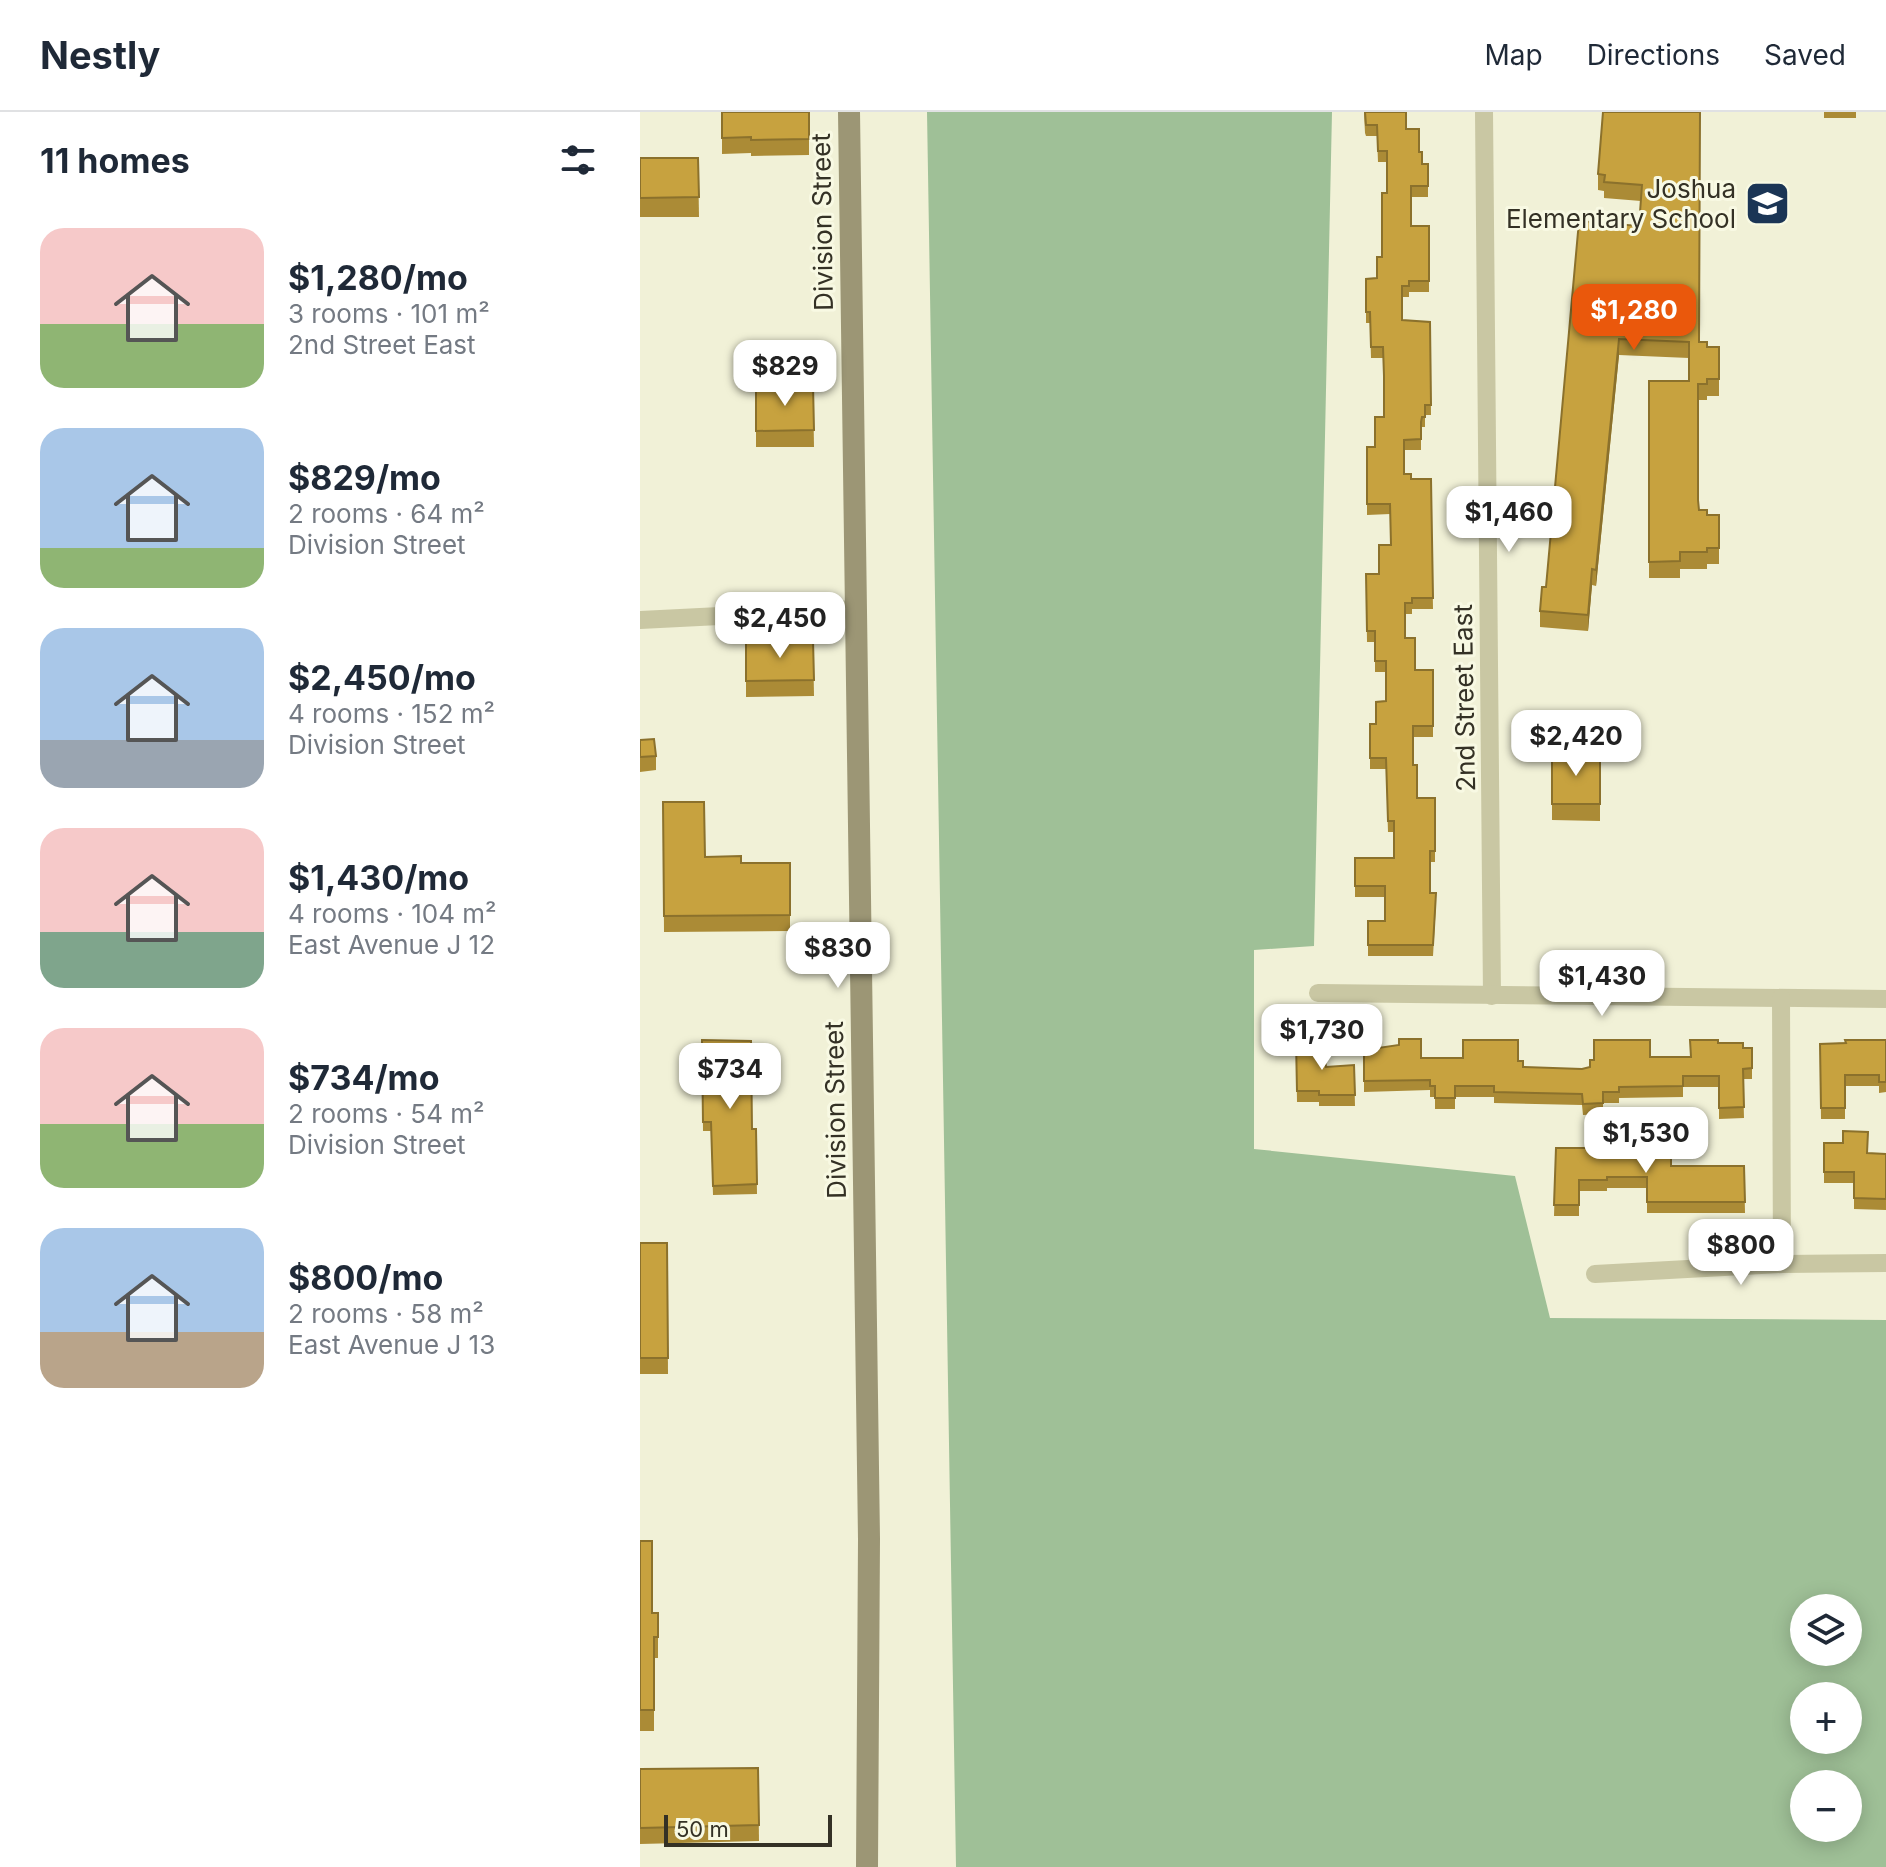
<!DOCTYPE html>
<meta charset="utf-8">
<style>
:root{--surface:#fff;--page:#f2f2f3;--text:#1f2937;--muted:#747a83;--line:#e0e1e3;--accent:#ea580c}
body{margin:0;font-family:Inter,sans-serif;background:var(--page);color:var(--text);height:100vh;display:flex;flex-direction:column;font-size:30px;white-space:nowrap}
*{box-sizing:border-box;margin:0}
p{font-size:26px;color:var(--muted)}
.icon{flex:none;width:44px;height:44px;fill:none;stroke:currentColor;stroke-width:2;stroke-linecap:round;stroke-linejoin:round}
.map{position:relative;flex:1;overflow:hidden}
.details{display:flex;flex-direction:column;background:var(--surface);width:640px}
.details>*{flex:none}
.buttons{position:absolute;left:1150px;top:1482px;display:grid;gap:16px}
.buttons a{display:grid;place-items:center;width:72px;height:72px;border-radius:50%;background:var(--surface);box-shadow:0 4px 20px #0003;font-size:40px}
.scale{position:absolute;left:24px;bottom:20px;width:168px;box-sizing:border-box;padding-left:8px;border:4px solid #343125;border-top:0;font-size:22px;line-height:28px;white-space:nowrap;color:#343125;-webkit-text-stroke:6px #f8f9e3;paint-order:stroke}
.price{position:absolute;translate:-50% -68px;padding:0 18px;border-radius:16px;background:#fff;color:#222;font-size:26px;line-height:52px;filter:drop-shadow(0 2px 4px #0008)}
.price::after{content:'';position:absolute;left:50%;top:48px;width:24px;height:18px;margin-left:-12px;background:inherit;clip-path:polygon(0 0,100% 0,50% 100%)}
.price.current{background:var(--accent);color:#fff}
ul{padding:0;list-style:none}
li{display:flex;align-items:center;gap:24px;height:200px;padding:0 40px}
li span{display:grid;place-items:center;flex:none;width:224px;height:160px;border-radius:24px;color:#555}
li>.icon{margin-inline-start:auto}
span .icon{width:96px;height:96px;fill:#fffc;stroke-width:1}
li b{font-size:34px}
h2{display:flex;justify-content:space-between;align-items:center;height:96px;padding:0 40px;font-size:34px}
header{display:flex;align-items:center;gap:48px;box-sizing:border-box;height:112px;padding:0 40px;background:var(--surface);border-bottom:2px solid var(--line)}
header strong{font-size:38px}
nav{display:flex;gap:44px;margin-inline-start:auto;font-size:28px}
main{display:flex;flex:1;min-height:0}
.map>svg:first-child{display:block}
.green{fill:#9fc097;fill-rule:evenodd}
.lines{fill:none;stroke-linecap:round;stroke-linejoin:round}
.minor{stroke:#c9c7a3;stroke-width:18}
.secondary{stroke:#9c9675;stroke-width:22}
.wall{fill:#ab8b36}
.shaded-wall{fill:#8b712c}
.building{fill:#c7a23f;stroke:#8b712c;stroke-width:2}
.labels{text-anchor:middle;dominant-baseline:central;stroke-width:6;stroke-linejoin:round;paint-order:stroke}
.poi-label{font-size:26px;fill:#343125;stroke:#f8f9e3;text-anchor:end}
.street-label{font-size:26px;fill:#343125;stroke:#f8f9e3}
</style>
<header>
<strong>Nestly</strong>
<nav><a>Map</a><a>Directions</a><a>Saved</a></nav>
</header>
<main>
<section class="details">
<h2>11 homes<svg class="icon" aria-label="filters" viewBox="0 0 24 24"><path d="M4 7h16M4 17h16"/><circle cx="9" cy="7" r="2"/><circle cx="15" cy="17" r="2"/></svg></h2>
<ul>
<li><span style="background:linear-gradient(#f6c9c9 60%,#8fb573 0)"><svg class="icon" aria-label="home" viewBox="0 0 24 24"><path d="M3 11l9-7 9 7M6 9v11h12V9"/></svg></span><div><b>$1,280/mo</b><p>3 rooms · 101 m²</p><p>2nd Street East</p></div></li>
<li><span style="background:linear-gradient(#a9c7e8 75%,#8fb573 0)"><svg class="icon" aria-label="home" viewBox="0 0 24 24"><path d="M3 11l9-7 9 7M6 9v11h12V9"/></svg></span><div><b>$829/mo</b><p>2 rooms · 64 m²</p><p>Division Street</p></div></li>
<li><span style="background:linear-gradient(#a9c7e8 70%,#9aa5b1 0)"><svg class="icon" aria-label="home" viewBox="0 0 24 24"><path d="M3 11l9-7 9 7M6 9v11h12V9"/></svg></span><div><b>$2,450/mo</b><p>4 rooms · 152 m²</p><p>Division Street</p></div></li>
<li><span style="background:linear-gradient(#f6c9c9 65%,#7fa58c 0)"><svg class="icon" aria-label="home" viewBox="0 0 24 24"><path d="M3 11l9-7 9 7M6 9v11h12V9"/></svg></span><div><b>$1,430/mo</b><p>4 rooms · 104 m²</p><p>East Avenue J 12</p></div></li>
<li><span style="background:linear-gradient(#f6c9c9 60%,#8fb573 0)"><svg class="icon" aria-label="home" viewBox="0 0 24 24"><path d="M3 11l9-7 9 7M6 9v11h12V9"/></svg></span><div><b>$734/mo</b><p>2 rooms · 54 m²</p><p>Division Street</p></div></li>
<li><span style="background:linear-gradient(#a9c7e8 65%,#b9a48a 0)"><svg class="icon" aria-label="home" viewBox="0 0 24 24"><path d="M3 11l9-7 9 7M6 9v11h12V9"/></svg></span><div><b>$800/mo</b><p>2 rooms · 58 m²</p><p>East Avenue J 13</p></div></li>
</ul>
</section>
<div class="map">
<svg width="1246" height="1755" viewBox="0 0 1246 1755">
<rect width="100%" height="100%" fill="#f1f1d7"/>
<path class="green" d="M 287,0 L 692,0 L 674,834 L 614,838 L 614,1037 L 875,1064 L 910,1206 L 1246,1208 L 1246,1755 L 316,1755 ZM 1164,1496 L 1208,1496 L 1208,1540 L 1164,1540 ZM 1164,1584 L 1208,1584 L 1208,1628 L 1164,1628 ZM 1164,1672 L 1208,1672 L 1208,1716 L 1164,1716 Z"/>
<g class="lines">
<g class="minor">
<path d="M 844,0 L 852,884"/>
<path d="M 0,508 L 216,497"/>
<path d="M 678,881 L 1246,887"/>
<path d="M 1141,886 L 1142,1152"/>
<path d="M 955,1162 L 1142,1152 L 1246,1151"/>
</g>
<path class="secondary" d="M 209,0 L 229,1427 L 227,1755"/>
</g>
<g class="wall">
<path d="M 82,0 L 169,0 L 169,43 L 111,44 L 111,41 L 82,42 Z"/>
<path d="M 724,0 L 766,17 L 779,40 L 782,52 L 788,52 L 788,85 L 771,85 L 771,114 L 789,114 L 789,180 L 769,180 L 769,185 L 762,185 L 762,208 L 790,210 L 791,303 L 785,303 L 785,315 L 782,315 L 781,320 L 781,338 L 764,338 L 764,362 L 771,367 L 791,367 L 793,497 L 772,497 L 772,502 L 765,502 L 765,526 L 775,558 L 793,558 L 793,625 L 773,625 L 773,653 L 777,686 L 795,686 L 795,750 L 790,750 L 790,781 L 796,792 L 793,844 L 728,844 L 728,809 L 745,809 L 745,785 L 715,785 L 715,746 L 754,746 L 754,720 L 748,720 L 746,657 L 730,657 L 730,612 L 736,612 L 746,589 L 746,560 L 735,560 L 735,530 L 727,530 L 726,462 L 739,462 L 751,433 L 750,402 L 727,403 L 727,335 L 735,335 L 744,305 L 744,275 L 743,246 L 731,246 L 730,211 L 726,211 L 726,167 L 737,166 L 742,145 L 747,81 L 747,50 L 738,50 L 737,24 L 726,24 L 725,21 Z"/>
<path d="M 1060,0 L 1059,230 L 1067,235 L 1079,235 L 1079,284 L 1067,284 L 1067,288 L 1058,288 L 1058,388 L 1059,398 L 1067,403 L 1079,403 L 1079,452 L 1067,452 L 1067,457 L 1040,457 L 1040,466 L 1009,466 L 1009,269 L 1049,269 L 1049,246 L 979,243 L 956,474 L 952,473 L 948,519 L 900,515 L 900,499 L 906,475 L 999,114 L 1001,89 L 964,86 L 964,79 L 958,78 L 958,62 Z"/>
<rect x="1184" y="0" width="32" height="6"/>
<path d="M 0,46 L 58,46 L 59,105 L 0,105 Z"/>
<path d="M 173,273 L 174,335 L 116,335 L 116,274 Z"/>
<path d="M 106,528 L 173,528 L 174,584 L 106,585 Z"/>
<path d="M 0,628 L 16,644 L 16,658 L 0,660 Z"/>
<path d="M 912,640 L 960,641 L 960,709 L 912,708 Z"/>
<path d="M 23,690 L 65,745 L 101,751 L 150,751 L 150,819 L 24,820 Z"/>
<path d="M 62,928 L 112,1017 L 116,1017 L 117,1082 L 73,1083 L 71,1019 L 63,1019 Z"/>
<path d="M 656,928 L 686,955 L 714,953 L 715,994 L 679,994 L 679,990 L 657,990 Z"/>
<path d="M 1246,928 L 1246,980 L 1239,981 L 1239,974 L 1205,974 L 1205,1007 L 1181,1007 L 1180,932 Z"/>
<path d="M 1078,931 L 1103,936 L 1112,936 L 1112,967 L 1103,967 L 1104,1006 L 1079,1007 L 1079,975 L 1043,975 L 1043,985 L 979,986 L 979,991 L 963,991 L 963,1002 L 943,1003 L 942,993 L 854,991 L 854,985 L 815,985 L 815,997 L 795,997 L 795,985 L 790,985 L 790,978 L 724,980 L 724,938 L 781,946 L 878,949 L 883,955 L 942,957 L 1010,945 L 1050,945 Z"/>
<path d="M 1184,1031 L 1227,1041 L 1246,1042 L 1246,1098 L 1214,1097 L 1214,1071 L 1184,1071 Z"/>
<path d="M 916,1036 L 1031,1054 L 1104,1054 L 1105,1101 L 1007,1101 L 1007,1076 L 967,1076 L 967,1079 L 939,1079 L 939,1104 L 914,1104 Z"/>
<path d="M 0,1131 L 27,1131 L 28,1262 L 0,1262 Z"/>
<path d="M 0,1429 L 12,1501 L 18,1501 L 18,1546 L 14,1546 L 14,1619 L 0,1619 Z"/>
<path d="M 118,1656 L 119,1729 L 0,1732 L 0,1657 Z"/>
</g>
<g class="shaded-wall">
<path d="M 979,227 L 979,243 L 956,474 L 956,458 Z"/>
<path d="M 952,457 L 952,473 L 948,519 L 948,503 Z"/>
</g>
<g class="building">
<path d="M 82,0 L 169,0 L 169,27 L 111,28 L 111,25 L 82,26 Z"/>
<path d="M 725,0 L 766,0 L 766,17 L 779,17 L 779,40 L 782,40 L 782,52 L 788,52 L 788,74 L 771,74 L 771,114 L 789,114 L 789,169 L 769,169 L 769,174 L 762,174 L 762,208 L 790,210 L 791,293 L 785,293 L 785,305 L 782,305 L 781,310 L 781,327 L 764,328 L 764,362 L 771,362 L 771,367 L 791,367 L 793,486 L 772,486 L 772,491 L 765,491 L 765,526 L 775,526 L 775,558 L 793,558 L 793,614 L 773,614 L 773,653 L 777,653 L 777,686 L 795,686 L 795,739 L 790,739 L 790,781 L 796,781 L 793,833 L 728,833 L 728,809 L 745,809 L 745,774 L 715,774 L 715,746 L 754,746 L 754,709 L 748,709 L 746,646 L 730,646 L 730,612 L 736,612 L 736,590 L 746,589 L 746,549 L 735,549 L 735,519 L 727,519 L 726,462 L 739,462 L 739,433 L 751,433 L 750,392 L 727,392 L 727,335 L 735,335 L 735,305 L 744,305 L 744,264 L 743,235 L 731,235 L 730,200 L 726,200 L 726,167 L 737,166 L 737,145 L 742,145 L 742,81 L 747,81 L 747,39 L 738,39 L 737,13 L 726,13 Z"/>
<path d="M 963,0 L 1060,0 L 1059,230 L 1067,230 L 1067,235 L 1079,235 L 1079,267 L 1067,267 L 1067,272 L 1058,272 L 1058,388 L 1059,398 L 1067,398 L 1067,403 L 1079,403 L 1079,436 L 1067,436 L 1067,440 L 1040,440 L 1040,449 L 1009,450 L 1009,269 L 1049,269 L 1049,230 L 979,227 L 956,458 L 952,457 L 948,503 L 900,499 L 902,475 L 906,475 L 939,109 L 999,114 L 1002,73 L 964,70 L 965,63 L 958,62 Z"/>
<path d="M 0,46 L 58,46 L 59,85 L 0,86 Z"/>
<path d="M 173,273 L 174,318 L 116,319 L 116,274 Z"/>
<path d="M 106,528 L 173,528 L 174,568 L 106,569 Z"/>
<path d="M 14,627 L 16,644 L 0,645 L 0,628 Z"/>
<path d="M 912,640 L 960,641 L 960,692 L 912,692 Z"/>
<path d="M 23,690 L 64,690 L 65,745 L 101,744 L 101,751 L 150,751 L 150,803 L 24,804 Z"/>
<path d="M 759,927 L 781,927 L 781,946 L 823,946 L 823,928 L 878,928 L 878,949 L 883,949 L 883,955 L 942,957 L 950,955 L 950,948 L 954,948 L 954,928 L 1010,928 L 1010,945 L 1051,945 L 1050,928 L 1078,928 L 1078,931 L 1103,931 L 1103,936 L 1112,936 L 1112,956 L 1103,957 L 1104,995 L 1079,996 L 1079,964 L 1043,964 L 1043,974 L 979,975 L 979,980 L 963,980 L 963,991 L 943,992 L 942,982 L 854,980 L 854,974 L 815,974 L 815,986 L 795,986 L 795,974 L 790,974 L 790,968 L 724,969 L 724,938 L 759,933 Z"/>
<path d="M 62,928 L 111,929 L 112,1017 L 116,1017 L 117,1072 L 73,1074 L 71,1010 L 63,1010 Z"/>
<path d="M 656,928 L 680,928 L 680,948 L 685,948 L 686,955 L 714,953 L 715,983 L 679,983 L 679,979 L 657,979 Z"/>
<path d="M 1205,928 L 1246,928 L 1246,970 L 1239,970 L 1239,963 L 1205,963 L 1205,996 L 1181,996 L 1180,932 L 1206,931 Z"/>
<path d="M 1203,1019 L 1228,1020 L 1227,1041 L 1246,1042 L 1246,1087 L 1214,1086 L 1214,1060 L 1184,1060 L 1184,1031 L 1203,1031 Z"/>
<path d="M 978,1033 L 1031,1034 L 1031,1054 L 1104,1054 L 1105,1090 L 1007,1090 L 1007,1065 L 967,1065 L 967,1068 L 939,1068 L 939,1093 L 914,1093 L 916,1036 L 978,1036 Z"/>
<path d="M 0,1131 L 27,1131 L 28,1246 L 0,1246 Z"/>
<path d="M 0,1429 L 12,1429 L 12,1501 L 18,1501 L 18,1525 L 14,1525 L 14,1598 L 0,1598 Z"/>
<path d="M 118,1656 L 119,1713 L 0,1716 L 0,1657 Z"/>
</g>
<defs>
<symbol id="school-square" viewBox="-11 -11 22 22"><rect x="-9" y="-9" width="18" height="18" rx="4" fill="#1b3555" stroke="#f8f9e3"/><path d="M0-5L7-2L0 1L-7-2ZM-4 1L0 2.5L4 1V4Q0 6-4 4Z" fill="#fff"/></symbol>
</defs>
<g fill-rule="evenodd">
<use href="#school-square" x="1102" y="66" width="51" height="51"/>
</g>
<g class="labels">
<g class="poi-label">
<text x="1096" y="76">Joshua<tspan x="1096" dy="30">Elementary School</tspan></text>
</g>
<g class="street-label">
<text transform="translate(182 110) rotate(-91)">Division Street</text>
<text transform="translate(824 586) rotate(-91)">2nd Street East</text>
<text transform="translate(195 998) rotate(-91)">Division Street</text>
</g>
</g>
</svg>
<div class="buttons">
<a><svg class="icon" aria-label="layers" viewBox="0 0 24 24"><path d="M12 4l9 5-9 5-9-5zM3 14l9 5 9-5"/></svg></a>
<a>+</a>
<a>−</a>
</div>
<div class="scale">50 m</div>
<b class="price current" style="left:994px;top:240px">$1,280</b>
<b class="price" style="left:145px;top:296px">$829</b>
<b class="price" style="left:869px;top:442px">$1,460</b>
<b class="price" style="left:140px;top:548px">$2,450</b>
<b class="price" style="left:936px;top:666px">$2,420</b>
<b class="price" style="left:198px;top:878px">$830</b>
<b class="price" style="left:962px;top:906px">$1,430</b>
<b class="price" style="left:682px;top:960px">$1,730</b>
<b class="price" style="left:90px;top:999px">$734</b>
<b class="price" style="left:1006px;top:1063px">$1,530</b>
<b class="price" style="left:1101px;top:1175px">$800</b>
</div>
</main>
